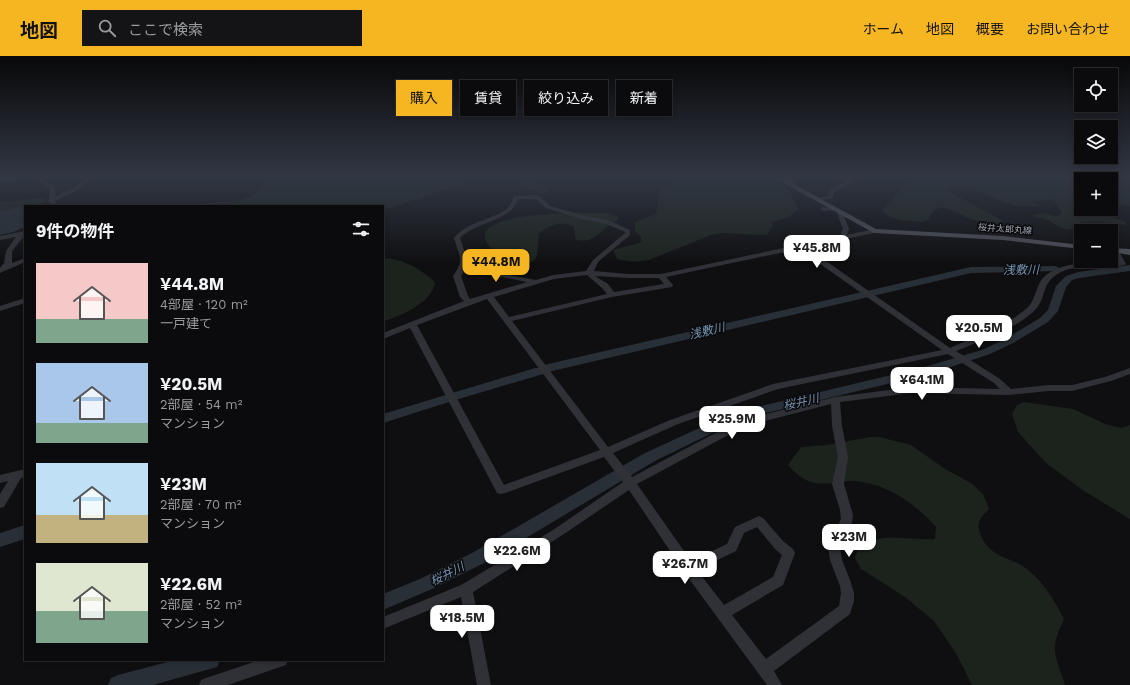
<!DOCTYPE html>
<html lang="ja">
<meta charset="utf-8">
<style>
:root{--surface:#0b0b0d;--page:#141416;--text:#f1f3f6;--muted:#9a9b9d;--line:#2b2b2e;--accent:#f6b622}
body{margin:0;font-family:"Work Sans","Noto Sans JP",sans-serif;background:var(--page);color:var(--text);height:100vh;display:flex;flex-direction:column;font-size:15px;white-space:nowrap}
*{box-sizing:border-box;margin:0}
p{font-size:13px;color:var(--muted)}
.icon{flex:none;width:22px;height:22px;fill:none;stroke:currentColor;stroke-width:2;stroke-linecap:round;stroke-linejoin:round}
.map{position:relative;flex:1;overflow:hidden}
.details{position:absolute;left:24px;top:149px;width:360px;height:456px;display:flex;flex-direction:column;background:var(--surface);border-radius:0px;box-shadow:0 2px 6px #0003,0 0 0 1px var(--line)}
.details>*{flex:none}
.hud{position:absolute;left:396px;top:24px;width:380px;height:36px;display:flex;gap:8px}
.tools{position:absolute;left:1074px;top:12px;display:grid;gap:8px}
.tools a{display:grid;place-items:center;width:44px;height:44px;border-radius:0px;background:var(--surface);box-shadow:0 2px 6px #0003,0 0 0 1px var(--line);font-size:20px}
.price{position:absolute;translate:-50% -34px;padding:0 9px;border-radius:8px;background:#fff;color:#222;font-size:13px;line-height:26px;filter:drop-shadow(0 1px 2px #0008)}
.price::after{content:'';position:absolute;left:50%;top:24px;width:12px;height:9px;margin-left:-6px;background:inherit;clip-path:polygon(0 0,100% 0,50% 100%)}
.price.current{background:var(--accent);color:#111}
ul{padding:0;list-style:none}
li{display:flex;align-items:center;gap:12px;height:100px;padding:0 12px}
li span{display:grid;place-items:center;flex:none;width:112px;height:80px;border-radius:0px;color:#555}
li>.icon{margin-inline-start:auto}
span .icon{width:48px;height:48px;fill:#fffc;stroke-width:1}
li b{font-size:17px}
h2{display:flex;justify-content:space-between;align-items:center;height:48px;padding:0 12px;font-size:17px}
.chip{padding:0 14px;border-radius:0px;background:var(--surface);box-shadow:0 2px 6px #0003,0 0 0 1px var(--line);font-size:14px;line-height:36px}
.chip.current{background:var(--accent);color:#111}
header{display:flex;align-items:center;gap:24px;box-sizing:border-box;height:56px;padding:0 20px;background:var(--accent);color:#111}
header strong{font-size:19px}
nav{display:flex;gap:22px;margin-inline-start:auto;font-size:14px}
.search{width:280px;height:36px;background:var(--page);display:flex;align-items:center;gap:10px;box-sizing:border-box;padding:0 14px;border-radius:0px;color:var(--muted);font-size:15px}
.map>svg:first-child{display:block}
.green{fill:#1c231d;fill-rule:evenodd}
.water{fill:#282f36}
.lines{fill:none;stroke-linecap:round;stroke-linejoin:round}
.river{fill:#282f36;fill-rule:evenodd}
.minor{fill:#303136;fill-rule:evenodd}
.major{fill:#4c4e55;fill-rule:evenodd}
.labels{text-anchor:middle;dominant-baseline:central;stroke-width:3;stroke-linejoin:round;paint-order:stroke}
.far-street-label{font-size:9px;fill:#a0a5b2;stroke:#0a0a0c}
.water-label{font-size:12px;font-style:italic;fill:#7592af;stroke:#0a0a0c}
</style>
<header>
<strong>地図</strong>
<div class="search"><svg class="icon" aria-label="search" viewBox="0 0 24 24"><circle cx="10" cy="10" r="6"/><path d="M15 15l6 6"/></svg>ここで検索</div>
<nav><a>ホーム</a><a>地図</a><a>概要</a><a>お問い合わせ</a></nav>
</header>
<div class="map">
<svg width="1130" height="629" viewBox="0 0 1130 629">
<rect width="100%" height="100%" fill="#0f0f11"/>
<g class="green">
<path d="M 238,120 L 466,120 L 467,122 L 465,127 L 460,129 L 383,154 L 383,150 L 196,150 C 223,140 243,155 264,128 L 263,126 L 238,127 L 233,126 L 233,124 Z"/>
<path d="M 508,120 L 534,120 L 536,126 L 548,133 L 547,138 L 522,132 Z"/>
<path d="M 673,120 L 780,120 L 792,140 L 798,153 L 790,160 L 773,166 L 772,167 L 773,171 L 770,173 L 768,178 L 763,179 L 723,177 L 711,179 L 649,204 C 638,206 628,206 617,203 L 613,194 L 639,187 L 641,185 L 641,181 L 635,175 L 635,166 L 656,158 L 660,135 L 675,124 Z"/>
<path d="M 914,120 L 1130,120 L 1130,150 L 1117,148 L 1112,153 L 1104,156 L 1105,158 L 1125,166 L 1126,169 L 1096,165 L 1072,168 L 1075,172 C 1064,177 1057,169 1048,164 C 1043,162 1037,161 1032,160 C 1042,153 1048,160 1059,160 L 1062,156 L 1053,143 L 1033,146 L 1040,150 C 1033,150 1025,151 1018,150 C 994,146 969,123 944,133 L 1002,164 L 999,168 L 973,164 L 944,151 L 934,154 L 928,164 L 921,166 L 900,164 L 888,160 L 882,154 ZM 1081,123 L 1111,123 L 1111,153 L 1081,153 Z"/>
<path d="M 41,142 L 45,143 L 46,146 L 0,156 L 0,146 Z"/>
<path d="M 575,157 L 609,157 L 618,161 L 618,164 C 602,171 596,188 577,184 L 575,181 L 575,176 L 573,170 C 561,164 548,169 539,178 L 537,199 L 534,205 C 527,207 519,208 512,206 C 502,202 474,184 489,172 C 507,158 552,158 575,157 Z"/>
<path d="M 383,202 C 403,202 420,213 435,226 C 433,246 401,260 384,265 L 383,265 Z"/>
<path d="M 1024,346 L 1073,353 L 1105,368 L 1121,372 L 1130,369 L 1130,463 L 1084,435 L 1046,407 L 1018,376 L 1012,358 L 1017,349 Z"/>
<path d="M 870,381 L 879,381 L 911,389 L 945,413 L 971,427 L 983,438 L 989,453 C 979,463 975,467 982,482 C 992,503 1013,501 1028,514 C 1044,527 1055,545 1064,563 C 1049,594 1055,598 1065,629 L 972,629 L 957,599 L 934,565 L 905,541 L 861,513 L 855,502 C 856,499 858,493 860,491 C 874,475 916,485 935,483 L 936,471 C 915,447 887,428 855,425 C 849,424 842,426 837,427 C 812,429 805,427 788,409 L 801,391 L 827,389 Z"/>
</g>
<path class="water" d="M 25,150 L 25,171 L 13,176 L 0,179 L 0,155 Z"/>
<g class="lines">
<g class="river">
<path d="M 1130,209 L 1130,215 L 1079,222 L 1072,224 L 1066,231 L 1058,255 L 1048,266 L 1013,287 L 990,298 L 929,318 L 741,363 L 655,405 L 484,507 L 432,533 L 383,554 L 383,538 L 420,523 L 472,497 L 645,397 L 732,357 L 921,312 L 982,294 L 1005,283 L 1040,262 L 1048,254 L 1056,230 L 1066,220 L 1078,216 Z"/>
<path d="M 1055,210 L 1058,211 L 1060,213 L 1058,215 L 971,217 L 548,316 L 545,315 L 543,318 L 452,345 L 383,367 L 383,358 L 535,312 L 542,312 L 544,309 L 548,308 L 971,211 Z"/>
<path d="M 25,469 L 25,483 L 0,491 L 0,477 Z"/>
<path d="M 175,604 L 220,604 L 217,611 L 210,613 L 153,629 L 108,629 L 111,622 L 118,619 Z"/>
</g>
<g class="minor">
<path d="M 87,120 L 93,120 L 81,132 L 55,145 L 56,147 L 53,149 L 48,145 L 50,137 L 49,132 L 35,122 L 40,121 L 54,130 L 56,137 L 55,141 L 77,130 Z"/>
<path d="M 784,120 L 790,120 L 796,128 L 795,129 L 788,130 L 787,129 L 790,127 Z"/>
<path d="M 850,120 L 856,120 L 854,125 L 834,136 L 833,142 L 816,145 L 813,143 L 828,140 L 829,134 L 849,123 Z"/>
<path d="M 538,139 L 550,150 L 582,159 L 608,164 L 630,174 L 630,179 L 598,206 L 594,215 L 629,218 L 661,218 L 840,180 L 843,173 L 836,154 L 823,155 L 820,153 L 823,151 L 837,152 L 838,154 L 842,155 L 849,173 L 847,179 L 874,173 L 877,175 L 874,177 L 806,191 L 950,292 C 976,280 1007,271 1028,251 C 1036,243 1036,228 1044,221 C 1062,204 1094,207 1118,206 L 1113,195 L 1114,194 L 1118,194 L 1126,208 L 1124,209 C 1105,214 1080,207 1061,216 C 1040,227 1048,239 1036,253 C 1018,272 980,285 956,295 L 1000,323 L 1011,333 L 1049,329 L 1072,329 L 1105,321 L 1130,312 L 1130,318 L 1111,325 L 1072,335 L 1049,335 L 1009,339 L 912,337 L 840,346 L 842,370 L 848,401 L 844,428 L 853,459 L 852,467 L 841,486 L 840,491 L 842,504 L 850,524 L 854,537 L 854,545 L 850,558 L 774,615 L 782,629 L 767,629 L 687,520 L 629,434 L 561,480 L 473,536 L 491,629 L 477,629 L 461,541 L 383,573 L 383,561 L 461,529 L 553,474 L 623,426 L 604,401 L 505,437 L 501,438 L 497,437 L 410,272 L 383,283 L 383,277 L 464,245 L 460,241 L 453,220 C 465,204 459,199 454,182 C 469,163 501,163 510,149 C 512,146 513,142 514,140 ZM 518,143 L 536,143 L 546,152 L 581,163 L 604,167 L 625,176 L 625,177 L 593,204 L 586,215 L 553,219 L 536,224 L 467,211 L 467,203 L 460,182 C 477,165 511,166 518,143 ZM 799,193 L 942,294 L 773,328 L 670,364 L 608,391 L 512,265 L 612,241 L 672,231 L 673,229 L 666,221 ZM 465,214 L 527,226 L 470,243 L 468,240 L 461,220 ZM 587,219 L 602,232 L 607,238 L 509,261 L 494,241 L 554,223 ZM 595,220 L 629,222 L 659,222 L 664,228 L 614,236 L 608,228 ZM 487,243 L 600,394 L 504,429 L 417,269 ZM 948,298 L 994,327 L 1000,333 L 912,331 L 835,341 L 738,365 L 632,421 L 613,397 L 678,368 L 778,333 ZM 831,348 L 832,370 L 838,401 L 832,428 L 840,454 L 841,463 L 828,491 L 830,504 L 840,530 L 841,537 L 839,550 L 766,603 L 732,559 L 783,529 L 795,497 L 793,493 L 783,485 L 763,462 L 759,460 L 735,471 L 727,488 L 691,505 L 637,428 L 745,370 ZM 757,471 L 775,493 L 782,499 L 773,521 L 724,549 L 697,514 L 736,495 L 744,477 Z"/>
<path d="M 25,175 L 25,179 L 12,195 L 12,207 L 25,202 L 25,206 L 0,217 L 0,212 L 4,207 L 6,195 L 16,181 L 0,184 L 0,180 Z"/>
<path d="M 25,242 L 25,247 L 0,255 L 0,250 Z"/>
<path d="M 25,413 L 25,421 L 21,422 L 4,451 L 0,452 L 0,438 L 8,425 L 0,427 L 0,419 Z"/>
<path d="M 260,604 L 288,604 L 286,609 L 228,629 L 199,629 L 201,624 L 206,622 Z"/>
</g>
<g class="major">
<path d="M 52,120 L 49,122 L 0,125 L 0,121 Z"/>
<path d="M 771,120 L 779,120 L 876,173 L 1003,180 L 1081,189 L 1081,193 L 1003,184 L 874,177 Z"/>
<path d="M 1111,192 L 1130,193 L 1130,199 L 1111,196 Z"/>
</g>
</g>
<linearGradient id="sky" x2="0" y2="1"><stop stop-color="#080809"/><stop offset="0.58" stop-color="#313743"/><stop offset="1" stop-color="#313743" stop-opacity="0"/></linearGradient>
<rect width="1130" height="208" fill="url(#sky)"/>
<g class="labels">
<g class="far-street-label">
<text transform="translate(1005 173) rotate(4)">桜井太郎丸線</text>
</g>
<g class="water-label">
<text transform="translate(1021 214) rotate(-1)">浅敷川</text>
<text transform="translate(707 275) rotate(-13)">浅敷川</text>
<text transform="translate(801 346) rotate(-13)">桜井川</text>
<text transform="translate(447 518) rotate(-27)">桜井川</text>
</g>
</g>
</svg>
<div class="tools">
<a><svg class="icon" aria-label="locate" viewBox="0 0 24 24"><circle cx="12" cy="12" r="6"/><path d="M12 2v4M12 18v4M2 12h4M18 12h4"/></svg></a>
<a><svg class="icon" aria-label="layers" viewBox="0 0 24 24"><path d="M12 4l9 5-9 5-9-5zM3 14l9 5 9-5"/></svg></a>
<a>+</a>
<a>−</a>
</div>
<b class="price" style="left:817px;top:213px">¥45.8M</b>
<b class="price current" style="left:496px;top:227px">¥44.8M</b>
<b class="price" style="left:979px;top:293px">¥20.5M</b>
<b class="price" style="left:922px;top:345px">¥64.1M</b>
<b class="price" style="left:732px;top:384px">¥25.9M</b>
<b class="price" style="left:849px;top:502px">¥23M</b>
<b class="price" style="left:517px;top:516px">¥22.6M</b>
<b class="price" style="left:685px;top:529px">¥26.7M</b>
<b class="price" style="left:462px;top:583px">¥18.5M</b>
<div class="hud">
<a class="chip current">購入</a>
<a class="chip">賃貸</a>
<a class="chip">絞り込み</a>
<a class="chip">新着</a>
</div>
<section class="details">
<h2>9件の物件<svg class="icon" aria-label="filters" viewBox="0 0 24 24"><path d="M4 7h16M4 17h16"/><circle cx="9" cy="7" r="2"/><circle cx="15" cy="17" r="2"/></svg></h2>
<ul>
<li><span style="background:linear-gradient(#f6c9c9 70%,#7fa58c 0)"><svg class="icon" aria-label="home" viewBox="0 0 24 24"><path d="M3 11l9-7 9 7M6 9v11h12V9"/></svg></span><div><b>¥44.8M</b><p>4部屋 · 120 m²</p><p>一戸建て</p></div></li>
<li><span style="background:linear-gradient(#a9c7e8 75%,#7fa58c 0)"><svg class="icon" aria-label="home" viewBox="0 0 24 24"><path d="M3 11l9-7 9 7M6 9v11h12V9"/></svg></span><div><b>¥20.5M</b><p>2部屋 · 54 m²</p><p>マンション</p></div></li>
<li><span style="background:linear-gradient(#bfe0f5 65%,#c2b280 0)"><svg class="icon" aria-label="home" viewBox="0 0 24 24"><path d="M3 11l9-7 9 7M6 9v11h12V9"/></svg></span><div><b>¥23M</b><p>2部屋 · 70 m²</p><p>マンション</p></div></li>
<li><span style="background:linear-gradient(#dfe7d0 60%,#7fa58c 0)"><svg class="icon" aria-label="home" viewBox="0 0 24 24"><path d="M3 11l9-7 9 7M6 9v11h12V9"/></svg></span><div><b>¥22.6M</b><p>2部屋 · 52 m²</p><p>マンション</p></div></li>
</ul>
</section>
</div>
